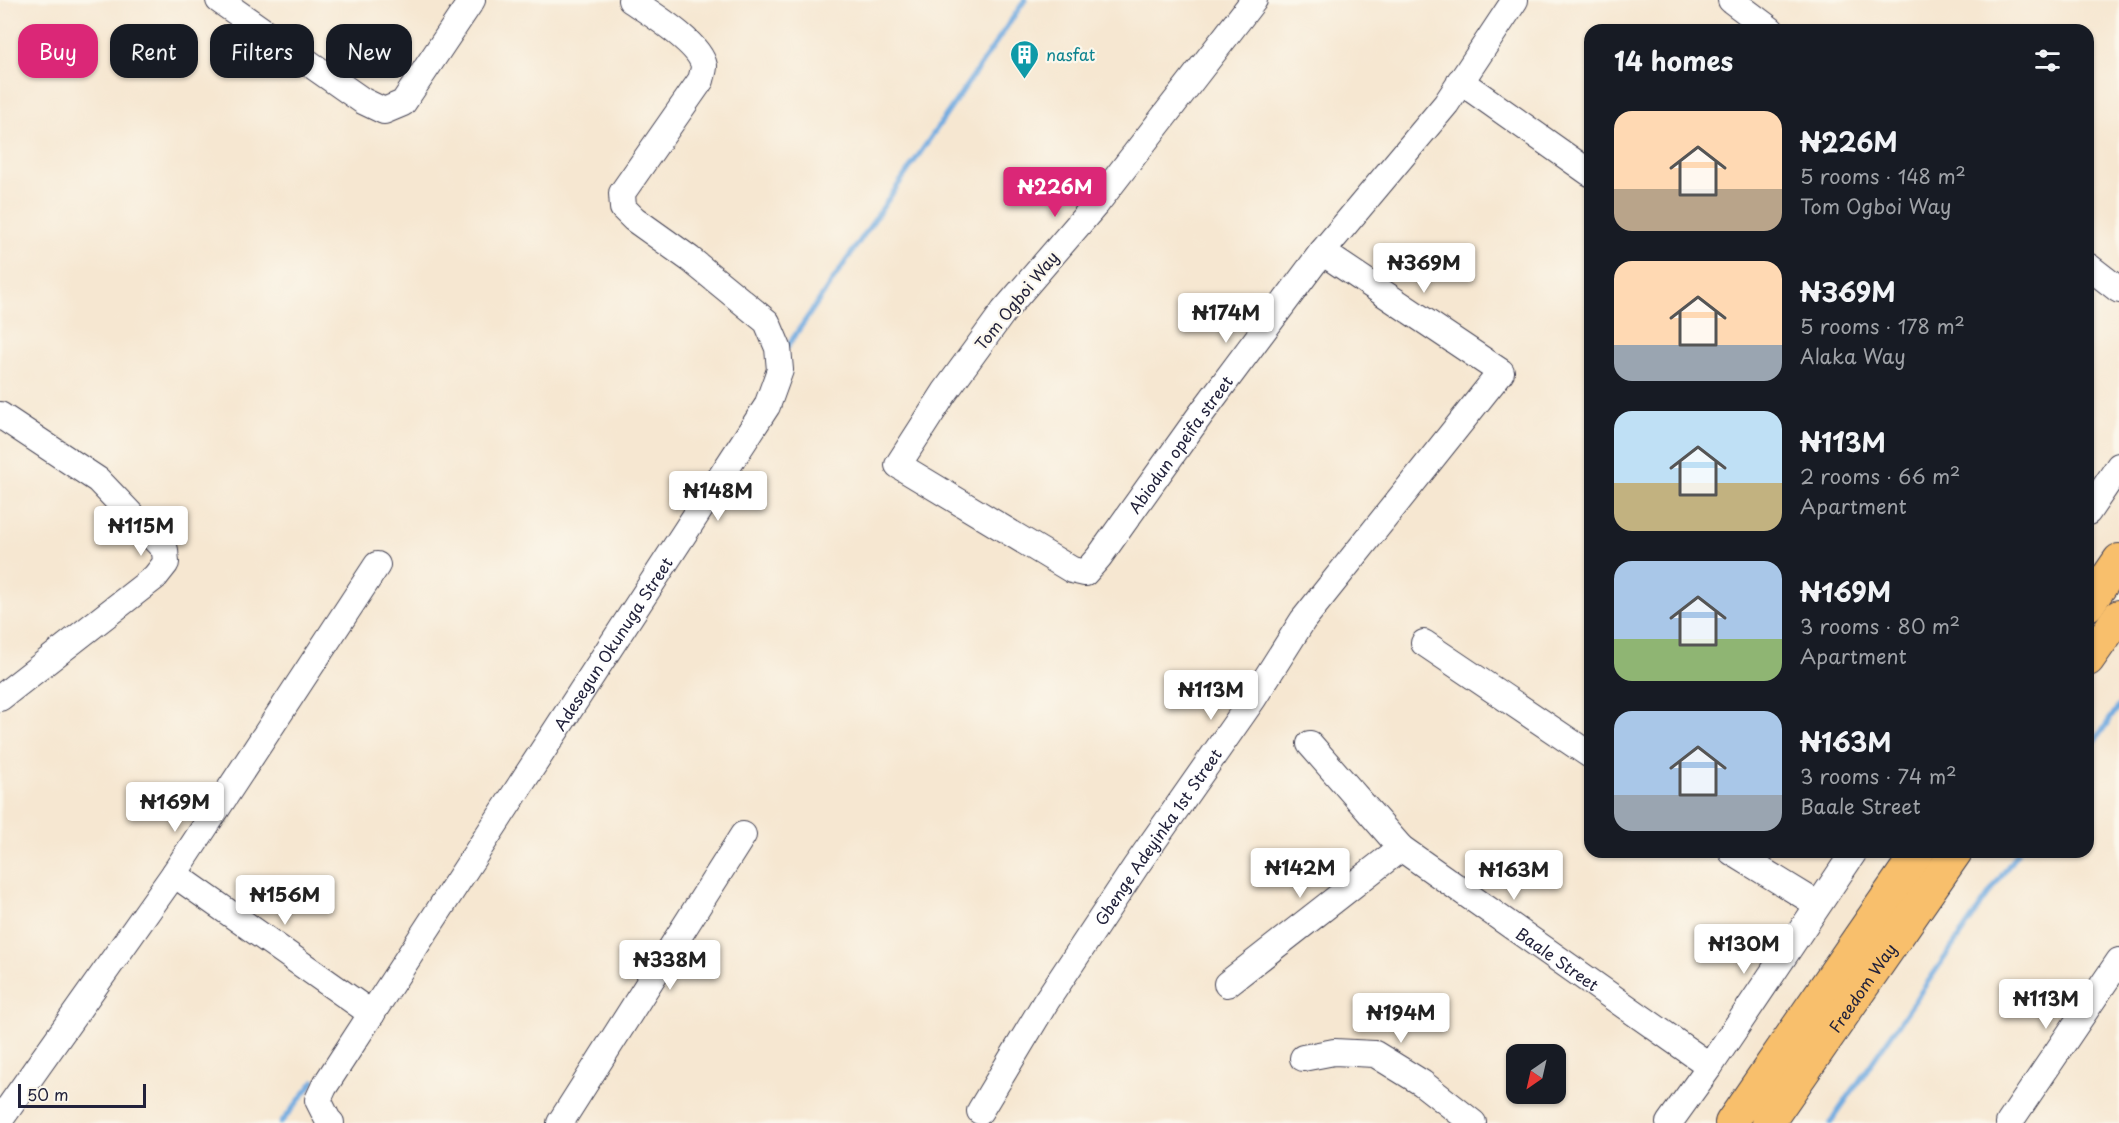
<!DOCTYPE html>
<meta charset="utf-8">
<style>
:root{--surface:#171b24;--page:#20242c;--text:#f1f3f6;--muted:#9ea1a6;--accent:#db2777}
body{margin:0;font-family:"Playpen Sans",sans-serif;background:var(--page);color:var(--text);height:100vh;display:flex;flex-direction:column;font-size:22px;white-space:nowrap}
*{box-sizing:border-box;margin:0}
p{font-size:20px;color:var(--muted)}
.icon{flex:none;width:33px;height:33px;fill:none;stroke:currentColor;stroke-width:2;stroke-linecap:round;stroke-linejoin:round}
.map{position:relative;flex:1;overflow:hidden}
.drawer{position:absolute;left:1584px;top:24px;width:510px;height:834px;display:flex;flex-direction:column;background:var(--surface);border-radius:18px;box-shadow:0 2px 4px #0004}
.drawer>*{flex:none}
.hud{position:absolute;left:18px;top:24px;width:570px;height:54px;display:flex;gap:12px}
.needle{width:39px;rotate:214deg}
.tools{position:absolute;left:1506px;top:1044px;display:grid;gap:12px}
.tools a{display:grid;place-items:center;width:60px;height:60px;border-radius:12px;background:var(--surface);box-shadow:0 2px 4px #0004;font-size:30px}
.scale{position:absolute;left:18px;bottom:15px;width:128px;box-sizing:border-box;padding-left:6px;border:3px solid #22223b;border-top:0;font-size:16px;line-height:21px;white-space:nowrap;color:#22223b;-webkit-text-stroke:4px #fbf7ec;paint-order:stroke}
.price{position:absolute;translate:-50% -51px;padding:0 14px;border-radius:6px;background:#fff;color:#222;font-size:20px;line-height:39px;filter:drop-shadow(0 2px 3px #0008)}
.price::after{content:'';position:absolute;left:50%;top:36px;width:18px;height:14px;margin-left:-9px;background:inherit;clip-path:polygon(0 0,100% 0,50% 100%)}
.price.on{background:var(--accent);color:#fff}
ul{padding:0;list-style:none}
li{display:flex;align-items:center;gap:18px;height:150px;padding:0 30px}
li span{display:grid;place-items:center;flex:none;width:168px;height:120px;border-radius:18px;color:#555}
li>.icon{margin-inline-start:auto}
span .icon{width:72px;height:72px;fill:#fffc;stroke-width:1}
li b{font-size:26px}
h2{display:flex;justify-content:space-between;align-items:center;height:72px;padding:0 30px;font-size:26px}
.pill{padding:0 21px;border-radius:18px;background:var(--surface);box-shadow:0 2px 4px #0004;font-size:21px;line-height:54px}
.pill.on{background:var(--accent);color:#fff}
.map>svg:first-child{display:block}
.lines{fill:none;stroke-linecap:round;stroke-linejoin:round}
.stream{stroke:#70aae0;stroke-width:5}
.minor-casing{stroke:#424052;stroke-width:28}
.major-casing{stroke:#424052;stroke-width:34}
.minor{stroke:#fff;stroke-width:26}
.major{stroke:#f8bf6c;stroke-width:32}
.labels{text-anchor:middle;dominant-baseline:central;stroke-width:4.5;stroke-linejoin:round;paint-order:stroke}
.culture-label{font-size:16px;fill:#0d838f;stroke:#fbf7ec;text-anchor:start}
.street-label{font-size:16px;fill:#22223b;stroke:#fbf7ec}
</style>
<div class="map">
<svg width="2119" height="1123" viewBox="0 0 2119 1123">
<rect width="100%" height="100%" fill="#fbf7ec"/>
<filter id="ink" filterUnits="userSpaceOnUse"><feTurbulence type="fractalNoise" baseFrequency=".0167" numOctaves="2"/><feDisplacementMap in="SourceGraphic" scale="12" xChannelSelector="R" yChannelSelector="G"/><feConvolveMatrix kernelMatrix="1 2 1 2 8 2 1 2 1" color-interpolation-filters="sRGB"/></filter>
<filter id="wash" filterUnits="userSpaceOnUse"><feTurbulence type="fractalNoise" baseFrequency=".008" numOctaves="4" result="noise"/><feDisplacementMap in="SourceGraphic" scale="24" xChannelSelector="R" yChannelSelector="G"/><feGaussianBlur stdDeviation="1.35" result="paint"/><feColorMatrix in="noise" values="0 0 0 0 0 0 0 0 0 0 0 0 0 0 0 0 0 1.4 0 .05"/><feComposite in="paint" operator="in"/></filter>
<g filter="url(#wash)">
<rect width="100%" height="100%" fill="#f6e7d1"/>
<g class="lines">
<g class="stream">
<path d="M 787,347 L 1025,0"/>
<path d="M 2088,751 L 2119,706"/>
<path d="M 281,1123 L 314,1081"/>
<path d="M 1830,1123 L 2018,852"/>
</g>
</g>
</g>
<g filter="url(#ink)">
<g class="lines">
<defs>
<g id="minor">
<path d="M 219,0 L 363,101 L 384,111 L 403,103 L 472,0"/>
<path id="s1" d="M 1254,0 L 1097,203 L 1004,311 L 945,392 L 898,465 L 1072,570 L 1085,573 L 1099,557 L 1201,414 L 1322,252 L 1446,104 L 1515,0"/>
<path d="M 1731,0 L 1771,30"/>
<path d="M 1460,81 L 1590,173"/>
<path d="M 2088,266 L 2119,290"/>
<path d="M 0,415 L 98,480 L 165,550 L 166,563 L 155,577 L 0,698"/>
<path d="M 2088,512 L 2119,466"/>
<path d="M 1424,643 L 1590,755"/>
<path id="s2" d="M 1310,744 L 1401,848 L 1710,1066"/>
<path d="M 1732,852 L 1817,904"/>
<path d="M 174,874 L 372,1014"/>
<path d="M 1227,984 L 1401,848"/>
<path d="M 1303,1058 L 1334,1052 L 1375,1054 L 1422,1083 L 1473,1123"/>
<path id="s3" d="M 980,1111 L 1045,1003 L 1136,866 L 1253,699 L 1303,620 L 1501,372 L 1322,252"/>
<path d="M 0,1120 L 174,874 L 377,565"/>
<path id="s4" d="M 331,1123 L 328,1120 L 318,1100 L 324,1087 L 767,406 L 780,370 L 778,348 L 767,322 L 690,259 L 634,219 L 623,208 L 622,193 L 701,80 C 702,76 704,70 704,66 C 700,43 650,13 631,0"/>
<path d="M 560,1123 L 743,835"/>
<path d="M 1669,1123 L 1710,1066 L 1854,852"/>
<path d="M 2009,1123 L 2119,961"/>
</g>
<g id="major">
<path d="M 2088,605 L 2119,560"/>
<path d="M 2088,660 L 2119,616"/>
<path d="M 1731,1123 L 1918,852"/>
<path id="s5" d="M 1768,1123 L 1956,852"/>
</g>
</defs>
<use href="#minor" class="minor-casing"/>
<use href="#major" class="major-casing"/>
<use href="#minor" class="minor"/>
<use href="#major" class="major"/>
</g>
</g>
<defs>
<symbol id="building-pin" viewBox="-11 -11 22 30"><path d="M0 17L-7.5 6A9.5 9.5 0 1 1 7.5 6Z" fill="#0f9aa8" stroke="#fbf7ec"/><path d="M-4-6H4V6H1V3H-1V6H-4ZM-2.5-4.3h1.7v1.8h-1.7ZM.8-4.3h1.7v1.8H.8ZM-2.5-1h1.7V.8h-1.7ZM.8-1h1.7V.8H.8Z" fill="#fff"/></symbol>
</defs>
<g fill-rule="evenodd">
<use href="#building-pin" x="1008" y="38" width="33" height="45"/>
</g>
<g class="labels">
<g class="culture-label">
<text x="1046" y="54">nasfat</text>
</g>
<g class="street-label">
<text transform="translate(1016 300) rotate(-51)">Tom Ogboi Way</text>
<text stroke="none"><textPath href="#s1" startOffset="963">Abiodun opeifa street</textPath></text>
<text stroke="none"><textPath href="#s4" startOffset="570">Adesegun Okunuga Street</textPath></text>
<text stroke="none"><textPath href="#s3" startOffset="327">Gbenge Adeyinka 1st Street</textPath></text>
<text stroke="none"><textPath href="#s2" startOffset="330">Baale Street</textPath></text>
<text stroke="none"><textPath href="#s5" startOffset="165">Freedom Way</textPath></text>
</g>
</g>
</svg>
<div class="tools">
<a><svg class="needle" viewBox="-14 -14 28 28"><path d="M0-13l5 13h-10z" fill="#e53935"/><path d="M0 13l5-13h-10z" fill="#9ea1a6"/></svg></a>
</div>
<div class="scale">50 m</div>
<b class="price on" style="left:1055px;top:218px">₦226M</b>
<b class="price" style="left:1424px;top:294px">₦369M</b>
<b class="price" style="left:1226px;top:344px">₦174M</b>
<b class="price" style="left:718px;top:522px">₦148M</b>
<b class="price" style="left:141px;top:557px">₦115M</b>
<b class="price" style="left:1211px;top:721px">₦113M</b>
<b class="price" style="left:175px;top:833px">₦169M</b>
<b class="price" style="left:1300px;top:899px">₦142M</b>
<b class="price" style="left:1514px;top:901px">₦163M</b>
<b class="price" style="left:285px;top:926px">₦156M</b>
<b class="price" style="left:1744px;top:975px">₦130M</b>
<b class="price" style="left:670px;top:991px">₦338M</b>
<b class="price" style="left:2046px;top:1030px">₦113M</b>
<b class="price" style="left:1401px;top:1044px">₦194M</b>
<div class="hud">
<a class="pill on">Buy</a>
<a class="pill">Rent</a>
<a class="pill">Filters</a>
<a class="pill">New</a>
</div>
<section class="drawer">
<h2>14 homes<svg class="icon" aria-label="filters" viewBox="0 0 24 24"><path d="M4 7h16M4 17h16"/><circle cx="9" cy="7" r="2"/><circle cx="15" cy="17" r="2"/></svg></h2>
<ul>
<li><span style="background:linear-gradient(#ffd9b3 65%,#b9a48a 0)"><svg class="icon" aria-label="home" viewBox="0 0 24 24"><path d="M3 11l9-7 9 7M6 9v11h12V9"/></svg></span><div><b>₦226M</b><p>5 rooms · 148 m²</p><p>Tom Ogboi Way</p></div></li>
<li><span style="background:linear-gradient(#ffd9b3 70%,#9aa5b1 0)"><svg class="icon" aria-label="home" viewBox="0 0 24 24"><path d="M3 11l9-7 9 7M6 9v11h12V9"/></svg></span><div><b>₦369M</b><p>5 rooms · 178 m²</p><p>Alaka Way</p></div></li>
<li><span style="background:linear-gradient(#bfe0f5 60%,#c2b280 0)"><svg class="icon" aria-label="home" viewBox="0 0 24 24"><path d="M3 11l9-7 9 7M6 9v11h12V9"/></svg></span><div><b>₦113M</b><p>2 rooms · 66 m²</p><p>Apartment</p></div></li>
<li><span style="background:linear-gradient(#a9c7e8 65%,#8fb573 0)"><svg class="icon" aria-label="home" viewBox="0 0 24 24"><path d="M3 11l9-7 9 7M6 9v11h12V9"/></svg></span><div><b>₦169M</b><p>3 rooms · 80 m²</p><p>Apartment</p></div></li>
<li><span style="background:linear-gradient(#a9c7e8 70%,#9aa5b1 0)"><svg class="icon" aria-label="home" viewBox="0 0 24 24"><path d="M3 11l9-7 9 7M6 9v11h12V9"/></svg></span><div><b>₦163M</b><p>3 rooms · 74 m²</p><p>Baale Street</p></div></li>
</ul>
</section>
</div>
